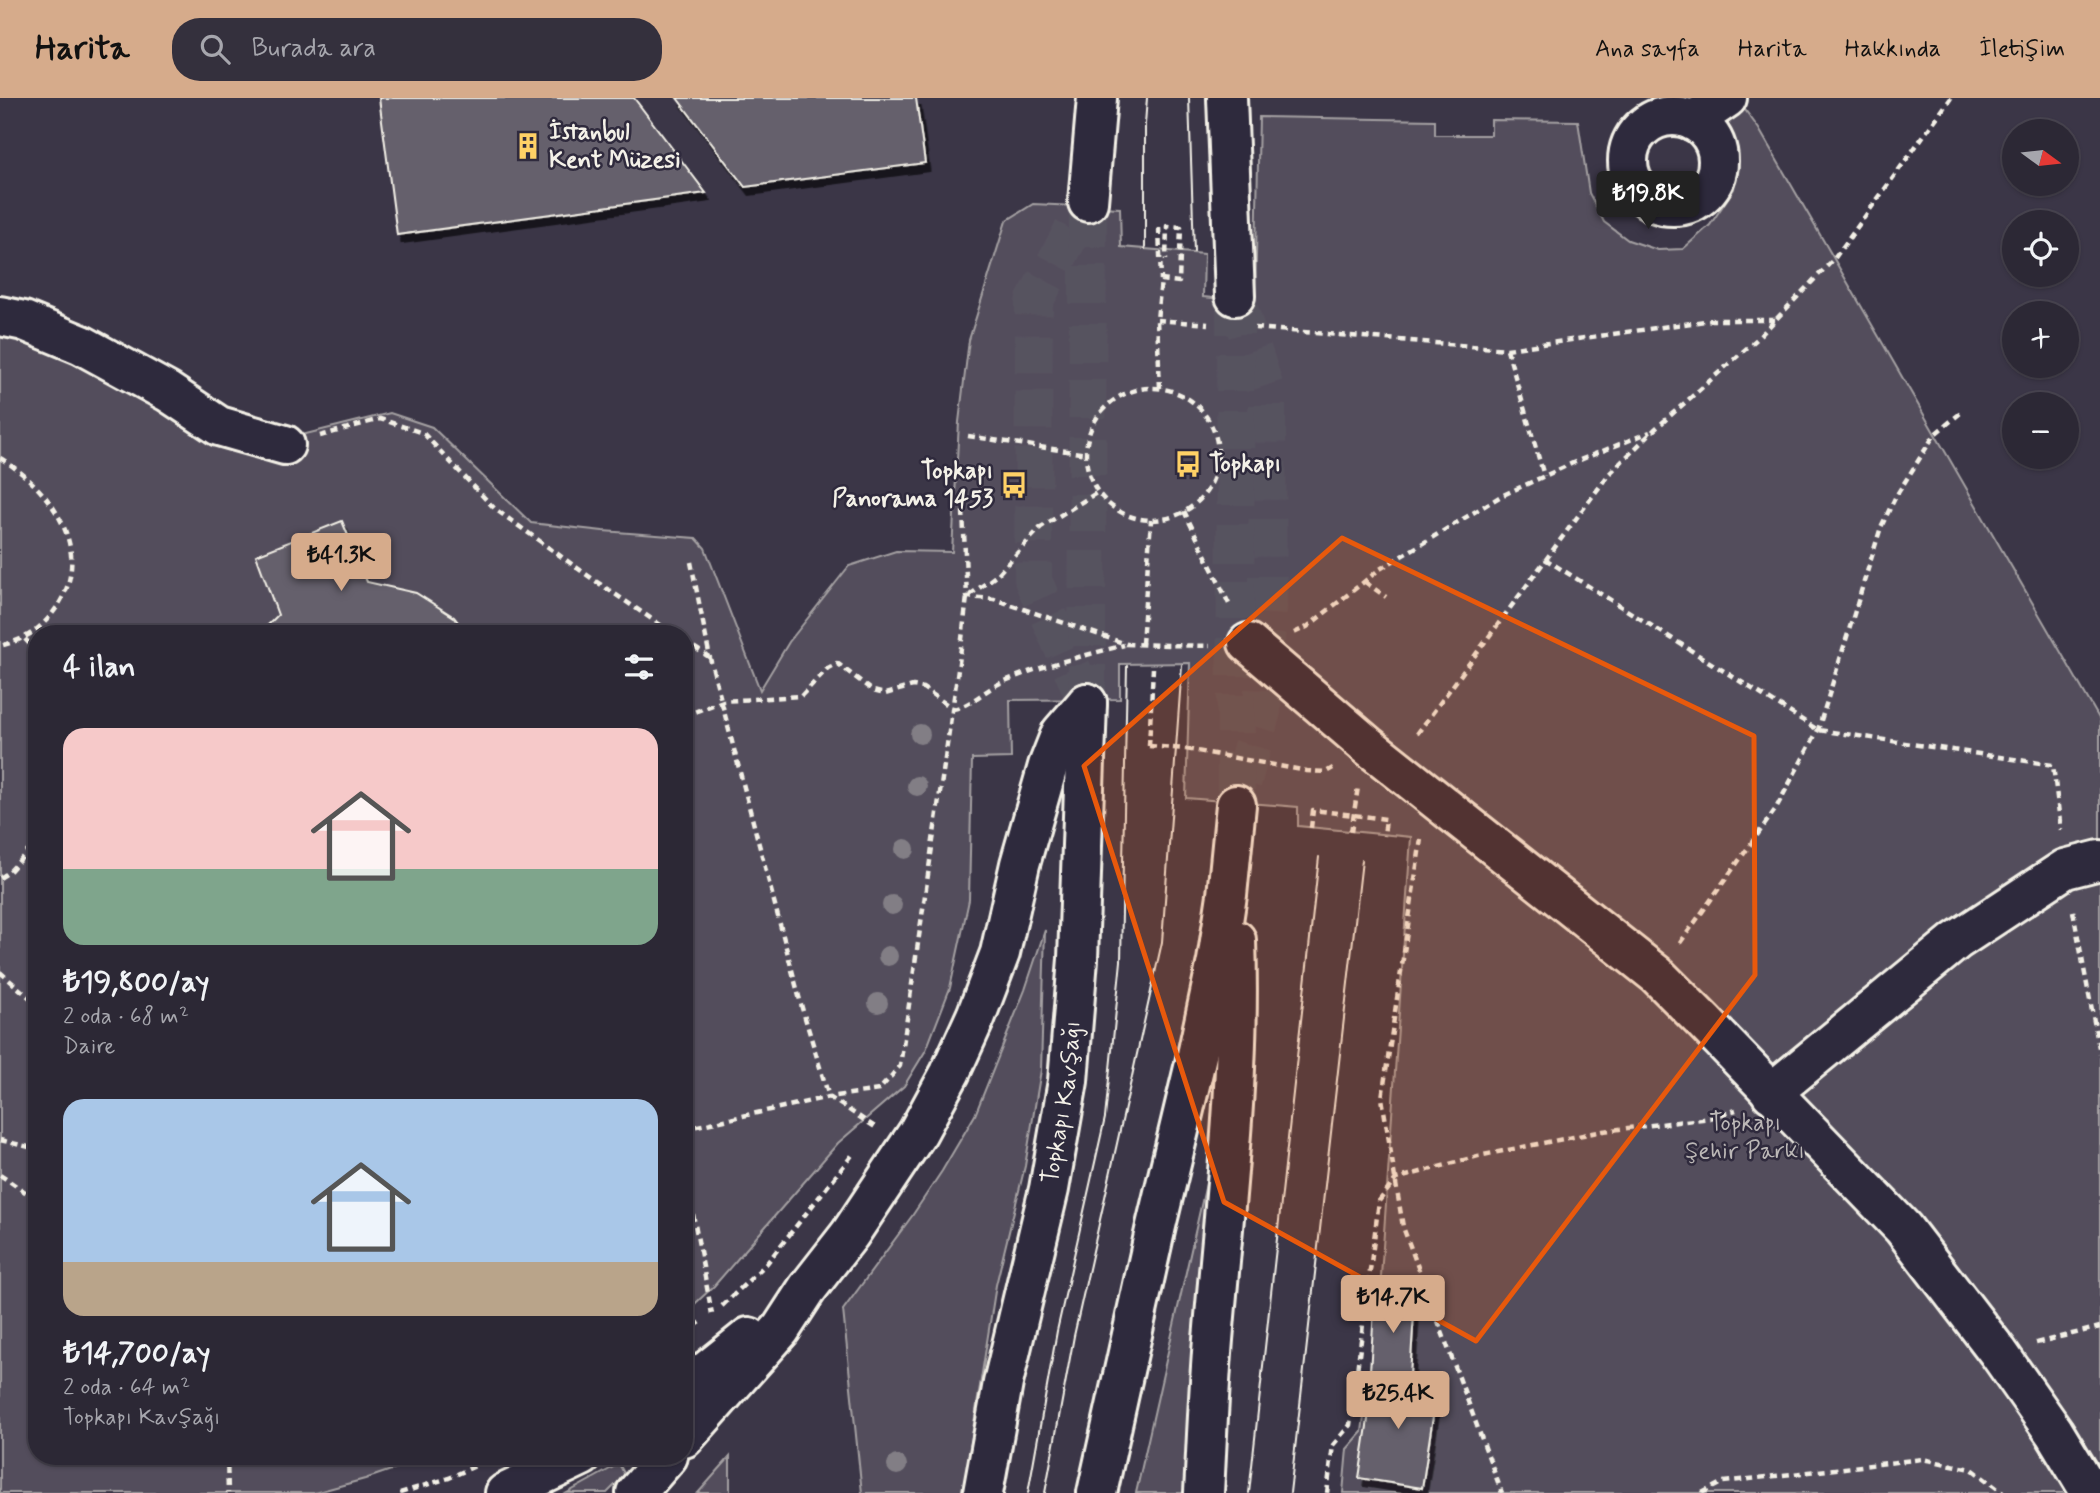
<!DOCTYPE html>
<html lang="tr">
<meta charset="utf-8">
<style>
:root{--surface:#2c2835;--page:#34303d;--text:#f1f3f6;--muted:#a6a6ad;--line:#484450;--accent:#d6ab8b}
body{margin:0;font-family:Mynerve,sans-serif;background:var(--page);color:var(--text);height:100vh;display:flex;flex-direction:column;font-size:26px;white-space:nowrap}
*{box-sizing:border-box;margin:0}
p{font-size:23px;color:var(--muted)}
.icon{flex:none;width:38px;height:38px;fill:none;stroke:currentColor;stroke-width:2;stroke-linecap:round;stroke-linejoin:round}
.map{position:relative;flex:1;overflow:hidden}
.drawer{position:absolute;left:28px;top:527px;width:665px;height:840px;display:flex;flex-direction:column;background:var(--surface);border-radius:28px;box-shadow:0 2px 5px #0004,0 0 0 2px var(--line)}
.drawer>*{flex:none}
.needle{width:46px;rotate:105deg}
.controls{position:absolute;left:2002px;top:21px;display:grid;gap:14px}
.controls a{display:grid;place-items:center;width:77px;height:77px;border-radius:50%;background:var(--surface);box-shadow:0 2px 5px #0004,0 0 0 2px var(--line);font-size:35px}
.price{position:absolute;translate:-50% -60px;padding:0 16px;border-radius:7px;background:var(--accent);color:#111;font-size:23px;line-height:46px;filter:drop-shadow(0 2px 4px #0008)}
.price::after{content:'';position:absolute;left:50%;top:42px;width:21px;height:16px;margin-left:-10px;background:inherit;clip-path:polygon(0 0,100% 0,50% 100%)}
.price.selected{background:#222;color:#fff}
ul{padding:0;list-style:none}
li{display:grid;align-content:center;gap:14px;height:371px;padding:0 35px}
li span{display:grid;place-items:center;height:217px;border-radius:21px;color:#555}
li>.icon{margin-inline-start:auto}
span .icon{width:126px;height:126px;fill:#fffc;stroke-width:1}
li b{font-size:30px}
h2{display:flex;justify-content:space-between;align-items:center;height:84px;padding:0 35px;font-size:30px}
header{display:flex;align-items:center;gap:42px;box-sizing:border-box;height:98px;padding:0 35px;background:var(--accent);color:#111}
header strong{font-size:33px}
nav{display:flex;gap:38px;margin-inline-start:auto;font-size:24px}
.search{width:490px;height:63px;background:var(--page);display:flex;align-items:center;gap:18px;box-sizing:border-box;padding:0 24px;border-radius:28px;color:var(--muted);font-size:26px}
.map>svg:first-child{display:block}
.green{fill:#534e5c;stroke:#a4a0a2;stroke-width:2}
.building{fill:#65616c;stroke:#f4f1e8;stroke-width:2;filter:url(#shadow)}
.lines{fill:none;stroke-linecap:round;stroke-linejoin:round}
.minor-tunnel{stroke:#57525f;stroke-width:38;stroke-dasharray:38 19;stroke-linecap:butt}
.major-tunnel{stroke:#57525f;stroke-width:38;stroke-dasharray:38 19;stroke-linecap:butt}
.minor-casing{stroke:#f4f1e8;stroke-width:44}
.major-casing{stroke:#f4f1e8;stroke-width:44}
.path{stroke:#f4f1e8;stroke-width:4.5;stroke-dasharray:7 5;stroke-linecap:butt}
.minor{stroke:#2f2a3d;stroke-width:38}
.major{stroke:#2f2a3d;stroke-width:38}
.tram{stroke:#f4f1e8;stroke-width:2}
.path-bridge{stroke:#f4f1e8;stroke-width:4.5;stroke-dasharray:7 5;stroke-linecap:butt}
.tree{fill:#827e85}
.marked{fill:#e8590c;fill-opacity:0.2;stroke:#e8590c;stroke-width:5;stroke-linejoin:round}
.labels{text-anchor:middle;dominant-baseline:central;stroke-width:5;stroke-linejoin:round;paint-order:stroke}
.poi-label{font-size:24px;font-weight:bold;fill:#f4f1e8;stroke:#2f2a3d;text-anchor:start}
.street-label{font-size:24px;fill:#f4f1e8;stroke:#2f2a3d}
.park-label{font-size:24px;fill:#bcb8b7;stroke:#2f2a3d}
</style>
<header>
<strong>Harita</strong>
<div class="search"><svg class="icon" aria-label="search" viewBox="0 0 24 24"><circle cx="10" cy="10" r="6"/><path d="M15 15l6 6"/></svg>Burada ara</div>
<nav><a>Ana sayfa</a><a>Harita</a><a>Hakkında</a><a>İletişim</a></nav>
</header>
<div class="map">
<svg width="2100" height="1395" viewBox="0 0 2100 1395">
<defs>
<filter id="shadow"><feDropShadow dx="4.5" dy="8" stdDeviation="0" flood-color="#0009"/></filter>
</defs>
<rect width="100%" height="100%" fill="#3b3647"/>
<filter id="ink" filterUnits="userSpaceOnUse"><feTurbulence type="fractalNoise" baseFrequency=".0143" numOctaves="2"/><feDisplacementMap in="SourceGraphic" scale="14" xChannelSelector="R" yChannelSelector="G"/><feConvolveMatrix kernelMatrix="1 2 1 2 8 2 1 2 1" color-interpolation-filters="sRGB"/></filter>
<g filter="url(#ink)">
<g class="green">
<path d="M 1740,5 L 1759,31 L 2100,622 L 2100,1395 L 1343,1395 L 1347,1351 L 1362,1334 L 1380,1193 L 1411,739 L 1298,728 L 1298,709 L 1186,700 L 1190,565 L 1120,566 L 1120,601 L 1010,602 L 1011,660 L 972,661 L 969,802 L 950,890 L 926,952 L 904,988 L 838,1045 L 714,1188 L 684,1216 L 684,536 L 37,536 L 37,1358 L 432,1358 L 365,1381 L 314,1395 L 0,1395 L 0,211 L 212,309 L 298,338 L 390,315 L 432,329 L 531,425 L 603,433 L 696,440 L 705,450 L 760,592 L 789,544 L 849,468 L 896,453 L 952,454 L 959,324 L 969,242 L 1006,123 L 1033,106 L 1120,110 L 1121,149 L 1204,156 L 1203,199 L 1255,204 L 1259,19 L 1435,22 L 1435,37 L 1491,37 L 1491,22 L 1578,23 L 1589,95 L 1604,124 L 1628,142 L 1658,152 L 1683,151 L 1710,127 L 1734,91 L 1738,57 L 1722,21 Z"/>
<path d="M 1045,832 L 1041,972 L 1025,1068 L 996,1187 L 963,1395 L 862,1395 L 843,1212 L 912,1118 L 942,1073 L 975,1017 L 1025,892 Z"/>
<path d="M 1215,1046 L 1186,1395 L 1136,1395 Z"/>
<path d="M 730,1359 L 730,1395 L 698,1395 Z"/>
<path d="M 619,1366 L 625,1377 L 607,1395 L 567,1395 Z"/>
</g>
<g class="building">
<path d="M 379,0 L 634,0 L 706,95 L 397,137 Z"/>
<path d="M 677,0 L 916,0 L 925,65 L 745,89 Z"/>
<path d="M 342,423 L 367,484 L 416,495 L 454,519 L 467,536 L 259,536 L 278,517 L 256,457 Z"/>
<path d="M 1375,1197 L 1415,1200 L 1410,1277 L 1370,1274 Z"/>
<path d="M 1375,1276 L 1438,1286 L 1422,1390 L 1359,1380 Z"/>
</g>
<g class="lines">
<g class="minor-tunnel">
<path d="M 1235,198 L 1267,296 L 1268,509 L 1262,613 L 1236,707"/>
<path d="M 1087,605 L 1033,482 L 1034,204 L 1088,104"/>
</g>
<g class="major-tunnel">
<path d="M 1235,198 L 1236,707"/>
<path d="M 1087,605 L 1088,104"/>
</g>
<defs>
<g id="minor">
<circle cx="1673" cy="63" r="45"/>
<path d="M 1693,23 L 1727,0"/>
<path d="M 0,218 L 24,223 L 82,247 L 168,294 L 219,328 L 285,347"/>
<path d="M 1248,545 L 1367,647 L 1657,877 L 1704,924 L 1903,1130 L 1998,1254 L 2054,1334 L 2091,1395"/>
<path d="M 1771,995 L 1956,843 L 2065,771 L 2100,762"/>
</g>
<g id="major">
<path d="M 1227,0 L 1235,198"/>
<path d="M 1088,104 L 1097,0"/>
<path d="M 684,1291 L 749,1239"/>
<path d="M 684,1340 L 781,1231 L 807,1191 L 850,1136 L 918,1034 L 950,975 L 976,918 L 1000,855 L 1020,766 L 1048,668 L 1061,635 L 1087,605"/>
<path d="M 505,1395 L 582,1358"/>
<path d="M 636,1395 L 668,1358"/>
<path id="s1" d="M 983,1395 L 1003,1285 L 1049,1091 L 1068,983 L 1078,861 L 1087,605"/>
<path d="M 1097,1395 L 1156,1128 L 1198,953 L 1217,863 L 1227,797 L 1236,707"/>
<path d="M 1204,1395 C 1207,1340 1209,1285 1214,1230 C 1225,1101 1241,972 1236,842"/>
</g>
</defs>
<use href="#minor" class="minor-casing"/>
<use href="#major" class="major-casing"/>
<g class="path">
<path d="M 1159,130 L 1161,182"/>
<path d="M 1157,222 L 1208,226"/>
<path d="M 1255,230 L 1507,251 L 1712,222 L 1777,222"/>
<path d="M 1507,251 L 1544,378"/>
<path d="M 1160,290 L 1157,222 L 1161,182 L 1179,184 L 1181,129 L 1167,128 L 1166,162"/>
<circle cx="1152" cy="356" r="66"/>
<path d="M 320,338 L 380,321 L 423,335 L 495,411 L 594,482 L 674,536"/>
<path d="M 968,338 L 1086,356"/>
<path d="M 0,360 C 51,391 95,452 57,509 C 41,532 26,541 0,548"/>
<path d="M 963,413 L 967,499 L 994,501 L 1126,546 L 1210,548"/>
<path d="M 1184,413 L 1231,510"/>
<path d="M 1545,461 L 1818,632 L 2053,667 L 2061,732"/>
<path d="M 691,464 L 710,560 L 802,910 L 829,999 L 875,1029"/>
<path d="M 1365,484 L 1386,499"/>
<path d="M 1294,535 L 1307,529 L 1380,471 L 1501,398 L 1575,364 L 1650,334"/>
<path d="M 25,541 L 37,554"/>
<path d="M 684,543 L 709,559"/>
<path d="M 1142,546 L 1151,422"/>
<path d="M 953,611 C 973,607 986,590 1005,583 C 1043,567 1084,558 1124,547"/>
<path d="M 684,618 L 723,603 L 801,598 L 828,570 L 837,565 L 873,593 L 885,596 L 913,588 L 923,590 L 952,610"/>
<path d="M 1417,636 L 1609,376 L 1654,332 L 1757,241 L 1834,161 L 1951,0"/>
<path d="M 1149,648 L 1153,570"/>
<path d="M 1186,651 L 1307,673 L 1326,674 L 1333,670"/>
<path d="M 1311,730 L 1313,712 L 1386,721 L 1384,738"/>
<path d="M 1351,734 L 1358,689"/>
<path d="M 1421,741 L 1382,1000 L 1403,1129 L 1502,1395"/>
<path d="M 0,780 L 9,774 L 37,743"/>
<path d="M 2073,813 L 2100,955"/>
<path d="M 1680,845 L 1775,712 L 1818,632 L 1881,429 L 1896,398 L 1935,336 L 1963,313"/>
<path d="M 0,874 L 37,906"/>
<path d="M 684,1031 L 829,999 L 879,992 L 900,968 L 960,558 L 967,499 L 997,477 L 1041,429 L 1098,394"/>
<path d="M 0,1042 L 37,1051"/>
<path d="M 684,1069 L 712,1216"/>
<path d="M 0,1077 L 37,1102"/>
<path d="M 722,1208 L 767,1165 L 853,1056"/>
<path d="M 684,1234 L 701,1224"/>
<path d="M 2036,1245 L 2100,1229"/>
<path d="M 227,1358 L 228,1395"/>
<path d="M 400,1395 L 449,1380 L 475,1368"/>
<path d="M 1327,1395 L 1333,1347 L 1350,1327 L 1379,1103 L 1396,1081 L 1478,1058 L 1603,1033 L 1710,1020 L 1736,1012"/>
<path d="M 1702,1395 L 1723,1384 L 1922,1361 L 1972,1371 L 2003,1395"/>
</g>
<use href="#minor" class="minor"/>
<use href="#major" class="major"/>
<g class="tram">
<path d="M 1189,0 L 1194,154"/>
<path d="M 1145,151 L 1145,26 L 1147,0"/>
<path d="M 1028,1395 L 1057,1233 L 1105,1020 L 1121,863 L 1127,568"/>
<path d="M 1045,1395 L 1074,1238 L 1162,844 L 1182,567"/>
<path d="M 1249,1395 L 1319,759"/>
<path d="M 1290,1395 L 1362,762"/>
</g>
<path class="path-bridge" d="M 1149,648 L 1186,651"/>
</g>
<g class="tree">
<circle cx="920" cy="636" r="10"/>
<circle cx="917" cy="688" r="10"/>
<circle cx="905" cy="751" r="10"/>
<circle cx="892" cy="807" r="10"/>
<circle cx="888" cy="858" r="10"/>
<circle cx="878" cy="905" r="10"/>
<circle cx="897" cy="1367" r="10"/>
</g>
</g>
<path class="marked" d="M 1342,440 L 1754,638 L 1755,877 L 1476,1243 L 1224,1104 L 1084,668 Z"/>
<defs>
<symbol id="building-bare" viewBox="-9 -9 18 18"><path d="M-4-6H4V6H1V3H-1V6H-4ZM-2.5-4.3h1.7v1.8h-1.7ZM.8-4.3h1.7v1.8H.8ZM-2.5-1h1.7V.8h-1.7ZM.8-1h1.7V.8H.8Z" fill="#ffd166" stroke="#2f2a3d" stroke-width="2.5" paint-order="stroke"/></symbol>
<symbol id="bus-bare" viewBox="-9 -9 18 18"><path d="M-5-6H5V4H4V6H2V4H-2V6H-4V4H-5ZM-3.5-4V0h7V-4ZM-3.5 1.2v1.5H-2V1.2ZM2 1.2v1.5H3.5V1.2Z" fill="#ffd166" stroke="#2f2a3d" stroke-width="2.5" paint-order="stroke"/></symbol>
</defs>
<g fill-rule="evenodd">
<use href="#building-bare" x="509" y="29" width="38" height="38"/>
<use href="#bus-bare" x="1169" y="347" width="38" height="38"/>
<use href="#bus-bare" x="995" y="368" width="38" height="38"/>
</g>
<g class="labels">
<g class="poi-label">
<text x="549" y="34">İstanbul<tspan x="549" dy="28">Kent Müzesi</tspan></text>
<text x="1209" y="366">Topkapı</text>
<text x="993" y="373" text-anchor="end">Topkapı<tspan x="993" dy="28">Panorama 1453</tspan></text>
</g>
<g class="street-label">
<text stroke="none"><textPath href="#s1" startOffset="399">Topkapı Kavşağı</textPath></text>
</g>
<g class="park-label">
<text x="1745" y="1025">Topkapı<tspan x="1745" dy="28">Şehir Parkı</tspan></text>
</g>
</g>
</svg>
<div class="controls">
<a><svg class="needle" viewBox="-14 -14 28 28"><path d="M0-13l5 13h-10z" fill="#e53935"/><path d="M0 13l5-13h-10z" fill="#a6a6ad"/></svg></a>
<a><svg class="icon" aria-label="locate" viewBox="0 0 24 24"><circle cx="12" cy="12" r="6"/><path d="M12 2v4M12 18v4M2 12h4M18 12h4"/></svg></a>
<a>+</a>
<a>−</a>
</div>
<b class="price selected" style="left:1648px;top:133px">₺19.8K</b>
<b class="price" style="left:341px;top:495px">₺41.3K</b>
<b class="price" style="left:1393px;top:1237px">₺14.7K</b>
<b class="price" style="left:1398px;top:1333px">₺25.4K</b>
<section class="drawer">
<h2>4 ilan<svg class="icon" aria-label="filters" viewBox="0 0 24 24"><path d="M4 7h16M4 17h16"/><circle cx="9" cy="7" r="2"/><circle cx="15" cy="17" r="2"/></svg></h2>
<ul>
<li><span style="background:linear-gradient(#f6c9c9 65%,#7fa58c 0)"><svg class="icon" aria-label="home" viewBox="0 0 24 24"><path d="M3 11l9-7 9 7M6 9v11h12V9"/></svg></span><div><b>₺19,800/ay</b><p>2 oda · 68 m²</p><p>Daire</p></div></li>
<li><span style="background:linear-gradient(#a9c7e8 75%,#b9a48a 0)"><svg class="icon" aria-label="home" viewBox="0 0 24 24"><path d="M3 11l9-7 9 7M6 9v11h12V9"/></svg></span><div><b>₺14,700/ay</b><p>2 oda · 64 m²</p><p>Topkapı Kavşağı</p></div></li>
</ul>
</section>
</div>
